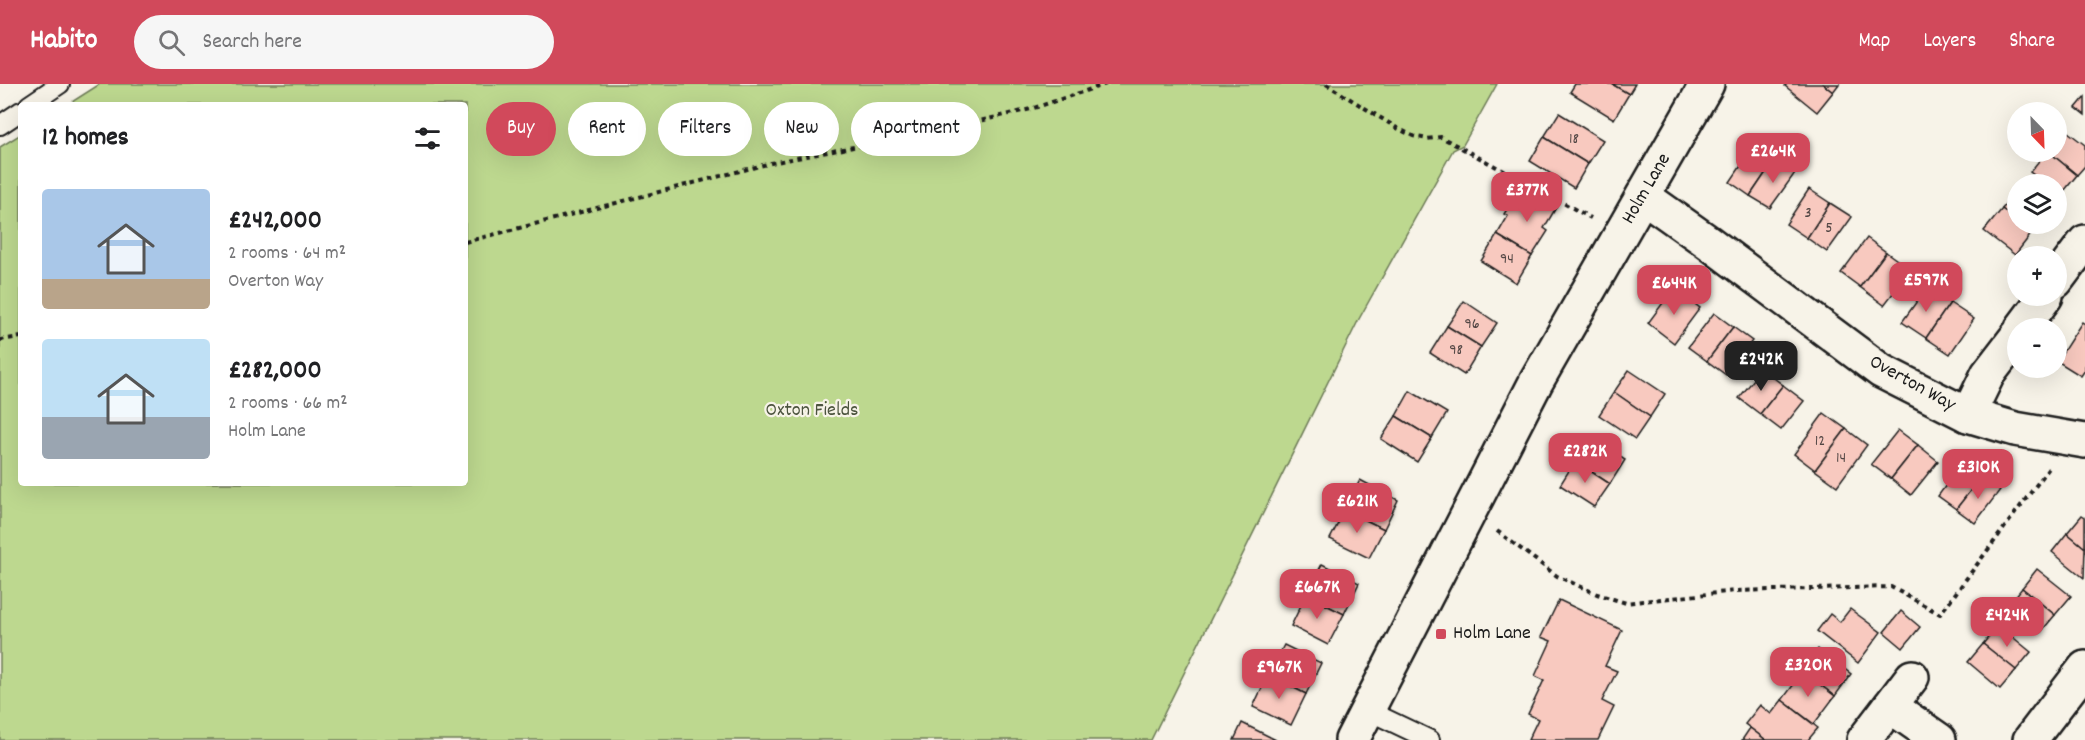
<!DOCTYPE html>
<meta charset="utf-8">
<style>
:root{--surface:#fff;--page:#f6f6f6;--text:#202124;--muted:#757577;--accent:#d1495b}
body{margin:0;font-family:Dekko,sans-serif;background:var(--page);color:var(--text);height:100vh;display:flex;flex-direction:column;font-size:22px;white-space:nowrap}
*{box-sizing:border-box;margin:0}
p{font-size:20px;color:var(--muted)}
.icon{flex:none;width:33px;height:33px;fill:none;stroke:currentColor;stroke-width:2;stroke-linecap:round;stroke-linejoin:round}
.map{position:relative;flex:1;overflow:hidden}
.details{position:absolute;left:18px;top:18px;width:450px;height:384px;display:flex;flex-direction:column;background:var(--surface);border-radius:6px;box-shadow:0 6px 24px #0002}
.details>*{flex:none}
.guide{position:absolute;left:486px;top:18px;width:570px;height:54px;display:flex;gap:12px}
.needle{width:39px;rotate:157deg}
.controls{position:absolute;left:2007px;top:18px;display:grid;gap:12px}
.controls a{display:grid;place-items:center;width:60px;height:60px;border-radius:50%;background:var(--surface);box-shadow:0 6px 24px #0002;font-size:30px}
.price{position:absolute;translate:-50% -51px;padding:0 14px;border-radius:12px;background:var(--accent);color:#fff;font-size:20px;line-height:39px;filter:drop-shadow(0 2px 3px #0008)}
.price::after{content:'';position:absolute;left:50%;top:36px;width:18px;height:14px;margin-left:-9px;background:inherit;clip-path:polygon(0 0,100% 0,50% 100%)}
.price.selected{background:#222;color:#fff}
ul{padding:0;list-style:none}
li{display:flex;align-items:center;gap:18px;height:150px;padding:0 24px}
li span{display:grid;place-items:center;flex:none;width:168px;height:120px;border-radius:6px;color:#555}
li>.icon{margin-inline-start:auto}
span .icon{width:72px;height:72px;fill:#fffc;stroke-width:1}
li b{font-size:26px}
h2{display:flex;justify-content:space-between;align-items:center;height:72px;padding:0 24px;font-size:26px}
.tag{padding:0 21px;border-radius:27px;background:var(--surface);box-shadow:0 6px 24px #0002;font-size:21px;line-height:54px}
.tag.selected{background:var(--accent);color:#fff}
header{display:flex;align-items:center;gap:36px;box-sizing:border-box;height:84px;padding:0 30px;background:var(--accent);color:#fff}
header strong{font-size:28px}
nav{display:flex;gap:33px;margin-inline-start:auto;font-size:21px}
.search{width:420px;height:54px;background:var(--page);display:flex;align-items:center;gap:15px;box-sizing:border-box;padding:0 21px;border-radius:33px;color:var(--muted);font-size:22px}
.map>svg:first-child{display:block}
.green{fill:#bdd88f;stroke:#6c7a56;stroke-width:1.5}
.building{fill:#f8c9bf;stroke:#1c1c1c;stroke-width:1.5}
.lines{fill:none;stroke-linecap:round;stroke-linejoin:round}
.service-casing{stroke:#1c1c1c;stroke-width:22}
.minor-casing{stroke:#1c1c1c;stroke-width:38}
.path{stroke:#1c1c1c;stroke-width:4;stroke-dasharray:4.5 4.5;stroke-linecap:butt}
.service{stroke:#f7f3e8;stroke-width:18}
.minor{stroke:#f7f3e8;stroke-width:33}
.poi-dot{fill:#d1495b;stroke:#f7f3e8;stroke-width:2}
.labels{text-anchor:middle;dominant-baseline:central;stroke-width:4.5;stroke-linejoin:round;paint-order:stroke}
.number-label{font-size:16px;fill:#534745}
.street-label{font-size:20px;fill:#1c1c1c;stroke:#f7f3e8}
.park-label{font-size:20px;fill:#4c543e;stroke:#f7f3e8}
.poi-label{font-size:20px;fill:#1c1c1c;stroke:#f7f3e8;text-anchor:start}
</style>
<header>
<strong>Habito</strong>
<div class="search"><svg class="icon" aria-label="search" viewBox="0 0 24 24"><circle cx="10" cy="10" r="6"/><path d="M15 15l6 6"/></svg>Search here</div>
<nav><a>Map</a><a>Layers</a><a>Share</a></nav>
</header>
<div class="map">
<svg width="2085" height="656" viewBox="0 0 2085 656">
<rect width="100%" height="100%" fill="#f7f3e8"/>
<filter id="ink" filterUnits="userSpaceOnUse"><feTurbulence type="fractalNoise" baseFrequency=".0167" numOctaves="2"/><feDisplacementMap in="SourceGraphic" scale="12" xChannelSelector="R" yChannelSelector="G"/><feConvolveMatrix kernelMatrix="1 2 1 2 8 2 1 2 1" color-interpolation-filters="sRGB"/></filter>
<g filter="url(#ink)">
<path class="green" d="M 100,0 L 1497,0 L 1463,61 L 1453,66 L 1359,235 L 1151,656 L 0,656 L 0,63 L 21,50 L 21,399 L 465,399 L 465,21 L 67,21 Z"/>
<g class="building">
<path d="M 1575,0 L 1612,0 L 1629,10 L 1614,35 L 1570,8 Z"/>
<path d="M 1612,0 L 1635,0 L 1629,10 Z"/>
<path d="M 1787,0 L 1823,0 L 1833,8 L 1817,28 L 1785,2 Z"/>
<path d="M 1823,0 L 1839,0 L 1833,8 Z"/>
<path d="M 2085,13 L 2085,31 L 2076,24 Z"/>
<path d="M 1559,29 L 1603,56 L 1588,80 L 1544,53 Z"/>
<path d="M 2064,45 L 2085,61 L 2085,82 L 2077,91 L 2049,68 L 2056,68 L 2056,54 Z"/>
<path d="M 1544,53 L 1588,80 L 1574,104 L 1530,77 Z"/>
<path d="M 1755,61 L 1775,75 L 1750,112 L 1730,98 Z"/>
<path d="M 2046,68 L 2049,68 L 2077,91 L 2060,112 L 2056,109 L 2056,100 L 2046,100 L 2030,88 Z"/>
<path d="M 1775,75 L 1795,89 L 1770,124 L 1750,112 Z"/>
<path d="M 1809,105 L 1830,119 L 1807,154 L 1786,140 Z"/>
<path d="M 2018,106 L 2018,138 L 2002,125 Z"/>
<path d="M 1531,108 L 1557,122 L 1544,144 L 1548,147 L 1532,172 L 1497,151 L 1508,132 L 1504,130 L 1515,112 L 1525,118 Z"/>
<path d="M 1830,119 L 1852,133 L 1827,168 L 1807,154 Z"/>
<path d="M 2002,125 L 2032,149 L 2015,171 L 1984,147 Z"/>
<path d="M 2020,140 L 2040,140 L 2032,149 Z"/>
<path d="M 1497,151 L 1532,172 L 1516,199 L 1481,177 Z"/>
<path d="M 1867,154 L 1886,168 L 1860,203 L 1841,189 Z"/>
<path d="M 1886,168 L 1911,186 L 1884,221 L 1860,203 Z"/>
<path d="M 1927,203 L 1950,219 L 1926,254 L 1902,238 Z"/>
<path d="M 1674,204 L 1700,224 L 1674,259 L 1648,239 Z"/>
<path d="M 1464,217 L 1497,239 L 1481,263 L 1447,242 Z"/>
<path d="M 1950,219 L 1974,235 L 1950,270 L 1926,254 Z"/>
<path d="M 1714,229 L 1733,243 L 1707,277 L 1688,263 Z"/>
<path d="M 2082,238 L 2085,240 L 2085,286 L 2081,292 L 2057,277 Z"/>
<path d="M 1447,242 L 1481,263 L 1464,291 L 1430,269 Z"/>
<path d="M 1733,243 L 1752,257 L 1726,291 L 1707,277 Z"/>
<path d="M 1762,285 L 1783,301 L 1760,330 L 1739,314 Z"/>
<path d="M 1629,286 L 1665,310 L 1650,333 L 1614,308 Z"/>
<path d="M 1783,301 L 1804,317 L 1781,346 L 1760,330 Z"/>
<path d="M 1410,307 L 1447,329 L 1432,354 L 1396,332 Z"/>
<path d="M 1614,308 L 1650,333 L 1635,355 L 1599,331 Z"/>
<path d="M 1824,329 L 1846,345 L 1815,386 L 1794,370 Z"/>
<path d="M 1396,332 L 1432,354 L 1417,378 L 1381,355 Z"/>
<path d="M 1846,345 L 1867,361 L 1837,402 L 1815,386 Z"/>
<path d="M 1898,346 L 1918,361 L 1891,395 L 1871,380 Z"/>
<path d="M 1591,354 L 1625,376 L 1610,400 L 1575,377 Z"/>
<path d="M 1918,361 L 1938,377 L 1911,411 L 1891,395 Z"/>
<path d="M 1575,377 L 1610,400 L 1594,423 L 1560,401 Z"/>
<path d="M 1963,378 L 1982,392 L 1956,425 L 1938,412 Z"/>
<path d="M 1982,392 L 2000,406 L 1975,439 L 1956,425 Z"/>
<path d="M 1360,396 L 1398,416 L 1384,445 L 1345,426 Z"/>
<path d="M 1345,426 L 1384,445 L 1369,474 L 1330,455 Z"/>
<path d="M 2082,431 L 2085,433 L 2085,464 L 2067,449 Z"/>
<path d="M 2067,449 L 2085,464 L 2084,494 L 2052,468 Z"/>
<path d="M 1322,480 L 1359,499 L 1344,530 L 1306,511 Z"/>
<path d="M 2037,485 L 2071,512 L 2055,531 L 2022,504 Z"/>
<path d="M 2022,504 L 2055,531 L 2040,549 L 2007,523 Z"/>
<path d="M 1306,511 L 1344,530 L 1328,561 L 1291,542 Z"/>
<path d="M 1559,516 L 1622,546 L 1605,582 L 1617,587 L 1602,617 L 1614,623 L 1598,656 L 1528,656 L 1538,635 L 1528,630 L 1544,596 L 1535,592 L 1551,557 L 1541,553 Z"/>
<path d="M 1850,525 L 1881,548 L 1858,579 L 1817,547 L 1830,530 L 1840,538 Z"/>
<path d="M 1901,527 L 1920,543 L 1903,564 L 1884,548 Z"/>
<path d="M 1998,541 L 2031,568 L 2016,586 L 1983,560 Z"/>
<path d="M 1983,560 L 2016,586 L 2000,605 L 1968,578 Z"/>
<path d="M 1284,561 L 1321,579 L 1306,610 L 1268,591 Z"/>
<path d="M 1818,565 L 1851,590 L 1835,612 L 1792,580 L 1801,568 L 1810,575 Z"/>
<path d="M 1803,588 L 1835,612 L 1814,640 L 1782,616 Z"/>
<path d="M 1268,591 L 1306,610 L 1291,641 L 1253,623 Z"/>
<path d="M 1782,616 L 1818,644 L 1808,656 L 1766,656 L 1745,640 L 1760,621 L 1771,630 Z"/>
<path d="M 1242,639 L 1276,656 L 1234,656 Z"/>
<path d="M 1750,644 L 1766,656 L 1742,656 Z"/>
</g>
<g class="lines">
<defs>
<g id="service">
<path d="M 29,21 L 60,0"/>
<path d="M 0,41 L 21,27"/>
<path d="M 1367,626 L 1430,656"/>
</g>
<g id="minor">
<path d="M 1643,112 L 1708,158 L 1881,287 L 1968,331 L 2015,345 L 2085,357"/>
<path d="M 2056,197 L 2085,158"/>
<path d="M 2022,244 L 2046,212"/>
<path d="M 1968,331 L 1988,290 L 2018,251"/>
<path d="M 1890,622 L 1912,593"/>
<path d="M 1352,656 L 1536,298 L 1707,0"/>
<path d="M 1864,656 L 1890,622 L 1939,656"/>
<path d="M 2030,656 L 2085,584"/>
</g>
</defs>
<use href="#service" class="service-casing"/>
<use href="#minor" class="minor-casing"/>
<g class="path">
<path d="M 1326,0 L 1397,44 L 1413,52 L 1427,55 L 1441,53 L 1591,134"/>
<path d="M 465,158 L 771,79 L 941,46 L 1031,25 L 1106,0"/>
<path d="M 0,256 L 21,253"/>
<path d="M 1497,447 L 1557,492 L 1597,510 L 1626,519 L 1734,507 L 1891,503 L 1940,530 L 2049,384"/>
</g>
<use href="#service" class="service"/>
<use href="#minor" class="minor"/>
</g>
</g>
<rect class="poi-dot" x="1435" y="544" width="12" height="12" rx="3"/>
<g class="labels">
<g class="number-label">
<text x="1574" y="55">18</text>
<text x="1808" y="129">3</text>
<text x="1829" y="144">5</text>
<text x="1507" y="175">94</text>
<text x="1472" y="240">96</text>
<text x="1456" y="266">98</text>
<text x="1820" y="357">12</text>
<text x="1841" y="374">14</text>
</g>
<g class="street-label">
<text transform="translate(1647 105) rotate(-60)">Holm Lane</text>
<text transform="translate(1912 300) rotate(29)">Overton Way</text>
</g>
<g class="park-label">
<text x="812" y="327">Oxton Fields</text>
</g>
<g class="poi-label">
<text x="1453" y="550">Holm Lane</text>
</g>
</g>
</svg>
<div class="controls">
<a><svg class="needle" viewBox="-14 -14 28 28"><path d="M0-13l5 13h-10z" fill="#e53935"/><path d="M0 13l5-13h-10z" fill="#757577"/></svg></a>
<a><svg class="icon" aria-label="layers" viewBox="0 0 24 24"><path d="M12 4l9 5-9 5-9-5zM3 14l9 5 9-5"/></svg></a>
<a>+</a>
<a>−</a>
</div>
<b class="price" style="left:1773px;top:100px">£264K</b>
<b class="price" style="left:1527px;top:139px">£377K</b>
<b class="price" style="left:1926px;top:229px">£597K</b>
<b class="price" style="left:1674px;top:232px">£644K</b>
<b class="price selected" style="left:1761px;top:308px">£242K</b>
<b class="price" style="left:1585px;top:400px">£282K</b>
<b class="price" style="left:1978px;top:416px">£310K</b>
<b class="price" style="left:1357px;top:450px">£621K</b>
<b class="price" style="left:1317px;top:536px">£667K</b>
<b class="price" style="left:2007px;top:564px">£424K</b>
<b class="price" style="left:1808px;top:614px">£320K</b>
<b class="price" style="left:1279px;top:616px">£967K</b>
<div class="guide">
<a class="tag selected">Buy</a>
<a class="tag">Rent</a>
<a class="tag">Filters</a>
<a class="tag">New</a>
<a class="tag">Apartment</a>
</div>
<section class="details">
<h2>12 homes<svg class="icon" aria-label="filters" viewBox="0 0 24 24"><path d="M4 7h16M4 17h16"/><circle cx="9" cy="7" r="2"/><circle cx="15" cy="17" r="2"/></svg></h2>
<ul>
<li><span style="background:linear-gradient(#a9c7e8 75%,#b9a48a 0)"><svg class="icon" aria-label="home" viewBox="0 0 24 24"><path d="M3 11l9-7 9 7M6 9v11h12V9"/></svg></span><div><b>£242,000</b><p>2 rooms · 64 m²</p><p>Overton Way</p></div></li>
<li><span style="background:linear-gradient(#bfe0f5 65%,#9aa5b1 0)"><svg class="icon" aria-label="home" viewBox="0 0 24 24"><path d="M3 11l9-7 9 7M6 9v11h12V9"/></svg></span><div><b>£282,000</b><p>2 rooms · 66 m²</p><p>Holm Lane</p></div></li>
</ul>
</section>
</div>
